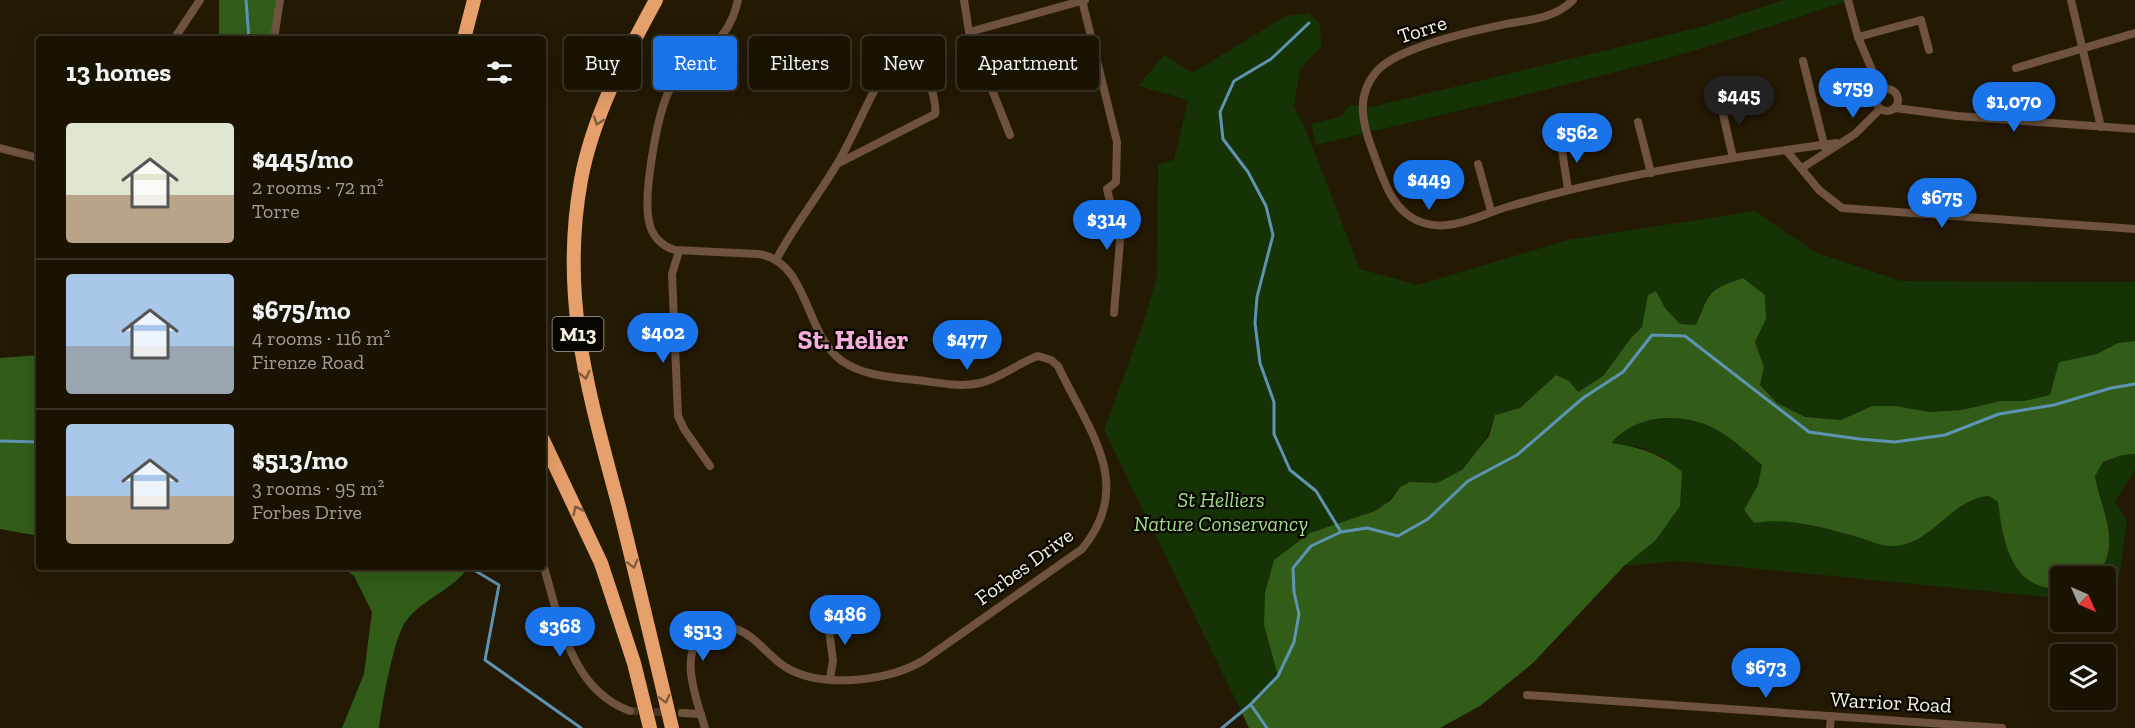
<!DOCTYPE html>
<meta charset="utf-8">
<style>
:root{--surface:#1b1302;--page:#241c0c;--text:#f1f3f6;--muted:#a09e99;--line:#393224;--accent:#1a73e8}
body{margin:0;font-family:"Zilla Slab",serif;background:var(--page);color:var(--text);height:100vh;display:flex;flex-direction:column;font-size:22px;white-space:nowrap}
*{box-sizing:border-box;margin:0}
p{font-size:20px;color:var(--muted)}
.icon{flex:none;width:33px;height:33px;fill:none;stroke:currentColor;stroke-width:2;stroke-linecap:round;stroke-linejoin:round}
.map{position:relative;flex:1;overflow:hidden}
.sheet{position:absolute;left:36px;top:36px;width:510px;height:534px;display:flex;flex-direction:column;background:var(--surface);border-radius:6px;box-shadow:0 6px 24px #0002,0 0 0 2px var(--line)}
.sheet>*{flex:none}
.banner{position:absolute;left:564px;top:36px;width:570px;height:54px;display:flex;gap:12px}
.needle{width:39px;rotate:135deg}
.buttons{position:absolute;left:2050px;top:566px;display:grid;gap:12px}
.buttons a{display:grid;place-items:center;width:66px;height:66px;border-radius:6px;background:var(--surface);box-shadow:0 6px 24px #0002,0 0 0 2px var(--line);font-size:30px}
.price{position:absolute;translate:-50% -51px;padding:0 14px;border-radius:21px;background:var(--accent);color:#fff;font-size:20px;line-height:39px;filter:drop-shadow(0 2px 3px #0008)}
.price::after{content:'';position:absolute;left:50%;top:36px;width:18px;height:14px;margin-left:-9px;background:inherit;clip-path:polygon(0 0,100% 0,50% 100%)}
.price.selected{background:#222;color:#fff}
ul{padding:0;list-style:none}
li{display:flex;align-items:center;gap:18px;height:150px;padding:0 30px}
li+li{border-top:2px solid var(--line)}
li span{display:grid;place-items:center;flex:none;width:168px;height:120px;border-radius:6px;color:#555}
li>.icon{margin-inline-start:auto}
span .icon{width:72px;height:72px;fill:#fffc;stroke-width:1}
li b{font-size:26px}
h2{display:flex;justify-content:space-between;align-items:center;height:72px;padding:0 30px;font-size:26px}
.chip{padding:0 21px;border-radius:6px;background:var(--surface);box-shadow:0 6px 24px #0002,0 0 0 2px var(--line);font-size:21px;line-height:54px}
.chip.selected{background:var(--accent);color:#fff}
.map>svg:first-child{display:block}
.green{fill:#163306}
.forest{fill:#315d19}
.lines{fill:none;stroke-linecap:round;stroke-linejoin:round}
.stream{stroke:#5f93b3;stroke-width:3}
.street-tunnel{stroke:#443924;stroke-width:8;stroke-dasharray:8 4;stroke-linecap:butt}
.street{stroke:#6f533e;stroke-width:8}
.highway{stroke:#e6a06b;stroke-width:14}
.oneway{stroke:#835a3b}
.labels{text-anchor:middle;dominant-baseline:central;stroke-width:4.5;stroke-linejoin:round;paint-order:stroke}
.shield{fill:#090501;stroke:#afa99e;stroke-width:1.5}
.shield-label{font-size:20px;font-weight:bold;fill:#f6efe1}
.street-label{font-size:21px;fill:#f6efe1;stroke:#090501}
.park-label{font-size:21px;font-style:italic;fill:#9fde82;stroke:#090501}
.district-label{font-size:27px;font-weight:bold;fill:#f5aedb;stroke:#090501}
</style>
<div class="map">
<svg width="2135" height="728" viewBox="0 0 2135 728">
<rect width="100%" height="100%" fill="#241903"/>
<g class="green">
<path d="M 1784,0 L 1852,0 C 1788,20 1725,42 1661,60 C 1546,91 1431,117 1316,145 L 1311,124 L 1342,116 L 1350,105 L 1371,107 L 1701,27 Z"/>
<path d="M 1309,13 L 1320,23 L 1321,47 L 1300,69 L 1294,107 L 1305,128 L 1360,269 L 1418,285 L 1567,240 L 1755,211 L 1815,252 L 1901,281 L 2135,282 L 2135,341 L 2118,343 L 2097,354 L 2059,362 L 2051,395 L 2024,401 L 2000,401 L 1962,410 L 1930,412 L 1896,406 L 1872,406 L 1841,420 L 1805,417 L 1777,403 L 1760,385 L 1764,367 L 1755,342 L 1766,319 L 1765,295 L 1743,279 C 1709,289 1708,291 1696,325 L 1680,324 L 1665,308 L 1655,292 L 1648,296 L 1643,327 L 1631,338 L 1603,376 L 1578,392 L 1569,381 L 1556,375 L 1520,408 L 1495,415 C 1487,442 1467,475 1438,483 C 1426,486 1414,479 1402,486 C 1393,491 1389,504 1376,510 C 1356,521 1331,526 1310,533 L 1264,625 L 1278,676 L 1241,711 L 1104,430 L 1143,324 L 1157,276 L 1158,164 L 1174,160 L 1188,100 L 1138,86 L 1164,55 L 1192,73 L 1286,16 Z"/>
<path d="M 1652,418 C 1711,418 1720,428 1762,466 L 1758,485 L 1744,510 L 1754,523 L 1776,519 L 1828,529 L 1953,512 L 1975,497 L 1989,496 L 1998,502 C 2003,541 2010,590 2061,589 L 2061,596 L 2047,597 L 1678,561 L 1624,566 L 1655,541 L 1666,458 L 1640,447 L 1611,443 L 1627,428 Z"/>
<path d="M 2135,454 L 2135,470 L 2115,502 L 2127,520 L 2117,592 L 2106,593 L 2106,576 L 2097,576 C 2123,541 2102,512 2095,476 L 2103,462 L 2122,455 Z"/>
</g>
<g class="forest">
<path d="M 219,0 L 280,0 L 274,39 L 219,39 Z"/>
<path d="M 1743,278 L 1765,295 L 1766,319 L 1755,342 L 1764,367 L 1760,385 L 1777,403 L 1805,417 L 1841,420 L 1872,406 L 1896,406 L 1930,412 L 1962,410 L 2000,401 L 2024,401 L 2050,395 L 2059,362 L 2097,354 L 2118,343 L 2135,341 L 2135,454 L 2122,455 L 2103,462 L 2095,476 C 2101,512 2123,541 2097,576 L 2061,576 L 2061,589 C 2010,590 2003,541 1998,502 L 1989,496 C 1952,498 1933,544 1894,546 C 1883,547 1868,540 1858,537 C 1824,528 1789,517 1754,523 L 1744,510 L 1758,485 L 1762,465 C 1728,436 1712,418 1665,418 C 1643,419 1626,427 1611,443 C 1639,447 1660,453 1682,472 L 1680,506 L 1655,541 L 1624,566 L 1533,663 L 1480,706 L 1440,728 L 1249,728 L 1241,711 L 1278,676 L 1264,625 L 1265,593 L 1274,560 L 1310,533 L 1375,511 L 1391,500 L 1400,487 L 1410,482 L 1437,483 L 1462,470 L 1489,436 L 1495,415 L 1520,408 L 1556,375 L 1569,381 L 1578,392 L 1603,376 L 1631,338 L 1642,327 L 1648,295 L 1656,291 L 1665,308 L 1680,324 L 1696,325 C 1710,291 1708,290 1743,278 Z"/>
<path d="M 39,355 L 39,536 L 0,529 L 0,358 Z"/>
<path d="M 342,567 L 468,567 C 455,589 422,599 406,621 C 393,639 382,705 379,728 L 342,728 L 364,674 L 372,612 L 354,576 Z"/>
</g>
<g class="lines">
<g class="stream">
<path d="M 246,0 L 249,39"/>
<path d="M 1309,23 L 1271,59 L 1234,81 L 1220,112 L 1223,139 L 1248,172 L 1266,206 L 1273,235 L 1257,297 L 1255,323 L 1260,363 L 1274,402 L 1274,434 L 1290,470 L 1316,491 L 1341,532"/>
<path d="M 0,441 L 39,442"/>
<path d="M 469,567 L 499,585 L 485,660 L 581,728"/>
<path d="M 1251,705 L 1267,728"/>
<path d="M 1222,728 L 1250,705 L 1278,676 L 1294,642 L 1299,614 L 1294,592 L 1293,568 L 1311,546 L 1341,532 L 1367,528 L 1398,536 L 1428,519 L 1468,481 L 1517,455 L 1583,398 L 1623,372 L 1652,335 L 1685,336 L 1809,432 L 1859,439 L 1895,442 L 1945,435 L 1999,414 L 2054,405 L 2111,388 L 2135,384"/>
</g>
<path class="street-tunnel" d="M 630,711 L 682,713"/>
<g class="street">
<path d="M 964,0 L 969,32 L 1085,0"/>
<path d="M 1082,0 L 1117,142 L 1116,182 L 1107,189 L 1120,241 L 1114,313"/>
<path d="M 1573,0 C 1556,18 1529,20 1506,24 C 1473,31 1397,47 1376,72 C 1356,96 1362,122 1372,149 C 1383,178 1392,214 1424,223 C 1451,232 1482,214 1507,207 C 1614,175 1726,158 1836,143"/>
<path d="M 1848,0 L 1858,37 L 1881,91"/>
<path d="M 2071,0 L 2101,127"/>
<path d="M 969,32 L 1010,135"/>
<path d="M 1858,37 L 1921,20 L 1929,50"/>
<path d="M 174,39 L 200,0"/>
<path d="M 274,39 L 280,0"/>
<path d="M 1803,61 L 1825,148"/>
<path d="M 2016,68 L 2135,33"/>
<circle cx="1887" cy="100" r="11"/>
<path d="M 1720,101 L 1733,158"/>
<path d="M 1895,108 L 1957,116 L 2135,129"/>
<path d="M 1638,122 L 1651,173"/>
<path d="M 1561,144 L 1568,189"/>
<path d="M 0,148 L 39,158"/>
<path d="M 1786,150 L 1819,190 L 1842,208 L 2135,229"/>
<path d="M 1478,164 L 1491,211"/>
<path d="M 1802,168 L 1855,134 L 1880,109"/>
<path d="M 679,251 L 672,274 L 678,416 L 684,429 L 710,466"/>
<path d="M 776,260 C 795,224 820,194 840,159 C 861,122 875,79 903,47 L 907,44 C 912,46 916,47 918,53 C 924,64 938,103 935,114 L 837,164"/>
<path d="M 543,564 C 559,617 570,690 630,711"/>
<path d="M 827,615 L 833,661 L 830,678"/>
<path d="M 1527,695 L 2002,728"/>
<path d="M 682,713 L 701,714"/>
<path d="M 705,728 C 697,700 675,649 709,631 C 717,627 728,627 736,629 C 757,636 769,658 787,668 C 824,689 889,681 924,660 L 1082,549 C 1136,484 1088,430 1058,366 L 1051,360 L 1038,356 C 1018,363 1001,378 980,383 C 959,388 937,382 916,380 C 890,377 864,376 842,361 C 804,334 809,261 758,254 L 675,250 C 661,246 651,235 649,221 C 643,195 657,113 670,89 C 691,50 727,52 738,0"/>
<path d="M 1830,728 L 1831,716"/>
</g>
<g class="highway">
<path d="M 656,0 C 625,57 593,115 581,180 C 559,300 590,397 620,511 C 638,583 655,656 672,728"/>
<path d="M 464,39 L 474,0"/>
<path d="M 543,440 L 601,563 L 634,663 L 650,728"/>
</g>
</g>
<defs><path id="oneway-chevron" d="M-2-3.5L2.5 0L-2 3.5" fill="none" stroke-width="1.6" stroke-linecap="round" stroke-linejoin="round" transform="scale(1.5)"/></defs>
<g class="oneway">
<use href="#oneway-chevron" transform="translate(598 121) rotate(109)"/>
<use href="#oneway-chevron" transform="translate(585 375) rotate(77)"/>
<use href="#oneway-chevron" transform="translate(577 510) rotate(-116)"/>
<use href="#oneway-chevron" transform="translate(633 564) rotate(76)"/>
<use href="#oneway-chevron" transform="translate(665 699) rotate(76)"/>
</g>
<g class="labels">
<rect class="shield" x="552.5" y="317" width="51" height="34" rx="4.5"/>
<g class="shield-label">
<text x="578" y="334">M13</text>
</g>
<g class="street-label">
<text transform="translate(1422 29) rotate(-18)">Torre</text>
<text transform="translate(1024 566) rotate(-36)">Forbes Drive</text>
<text transform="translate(1891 702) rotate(3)">Warrior Road</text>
</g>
<g class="park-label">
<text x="1221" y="499">St Helliers<tspan x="1221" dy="24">Nature Conservancy</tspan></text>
</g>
<g class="district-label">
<text x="853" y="340">St. Helier</text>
</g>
</g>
</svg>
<div class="buttons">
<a><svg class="needle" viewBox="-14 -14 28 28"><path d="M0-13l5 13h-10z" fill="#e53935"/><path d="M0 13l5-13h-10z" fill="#a09e99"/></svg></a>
<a><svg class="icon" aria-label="layers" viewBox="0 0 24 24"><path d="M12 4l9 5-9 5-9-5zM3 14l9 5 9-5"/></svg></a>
</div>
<b class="price" style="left:1853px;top:119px">$759</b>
<b class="price selected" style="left:1739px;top:127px">$445</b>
<b class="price" style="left:2014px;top:133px">$1,070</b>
<b class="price" style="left:1577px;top:164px">$562</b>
<b class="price" style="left:1429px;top:211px">$449</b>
<b class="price" style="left:1942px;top:229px">$675</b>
<b class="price" style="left:1107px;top:251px">$314</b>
<b class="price" style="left:663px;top:364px">$402</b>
<b class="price" style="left:967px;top:371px">$477</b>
<b class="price" style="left:845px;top:646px">$486</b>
<b class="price" style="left:560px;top:658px">$368</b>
<b class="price" style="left:703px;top:662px">$513</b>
<b class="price" style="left:1766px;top:699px">$673</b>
<div class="banner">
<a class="chip">Buy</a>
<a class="chip selected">Rent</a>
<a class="chip">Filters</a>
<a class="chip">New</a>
<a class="chip">Apartment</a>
</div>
<section class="sheet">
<h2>13 homes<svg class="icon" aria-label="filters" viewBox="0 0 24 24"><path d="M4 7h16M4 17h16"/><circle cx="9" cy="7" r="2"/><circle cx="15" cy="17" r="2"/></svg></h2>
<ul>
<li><span style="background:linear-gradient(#dfe7d0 60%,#b9a48a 0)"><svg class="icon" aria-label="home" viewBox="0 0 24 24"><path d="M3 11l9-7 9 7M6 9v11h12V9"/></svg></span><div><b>$445/mo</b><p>2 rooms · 72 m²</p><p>Torre</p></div></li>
<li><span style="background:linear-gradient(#a9c7e8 60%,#9aa5b1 0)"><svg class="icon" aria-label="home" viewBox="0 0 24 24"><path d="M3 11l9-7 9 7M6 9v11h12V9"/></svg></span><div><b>$675/mo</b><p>4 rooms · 116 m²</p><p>Firenze Road</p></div></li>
<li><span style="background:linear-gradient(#a9c7e8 60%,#b9a48a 0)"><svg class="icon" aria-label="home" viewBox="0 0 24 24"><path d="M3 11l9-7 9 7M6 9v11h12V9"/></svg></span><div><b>$513/mo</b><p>3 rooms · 95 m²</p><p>Forbes Drive</p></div></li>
</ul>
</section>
</div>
